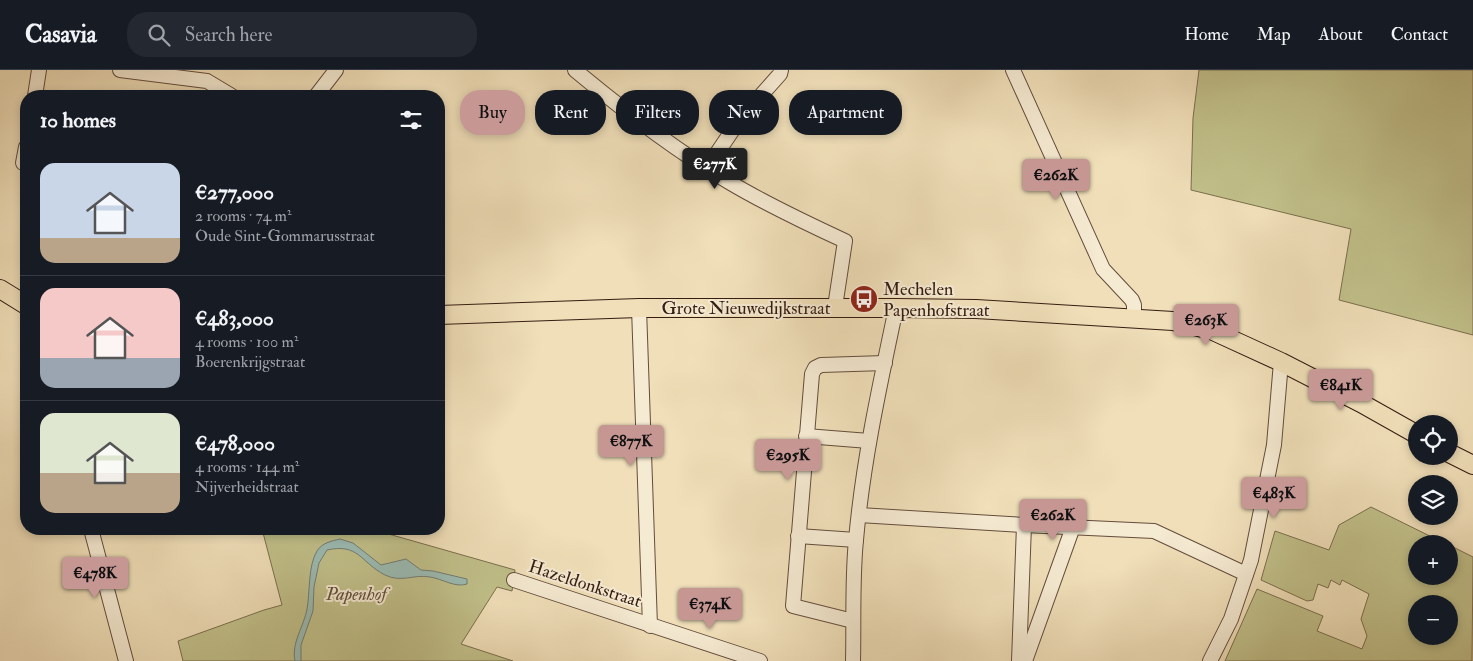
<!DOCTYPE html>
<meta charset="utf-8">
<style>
:root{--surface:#171b24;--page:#242831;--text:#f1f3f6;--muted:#9ea1a6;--line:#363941;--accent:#c59692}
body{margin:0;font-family:"IM FELL Double Pica",serif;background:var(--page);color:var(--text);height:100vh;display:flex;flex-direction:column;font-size:19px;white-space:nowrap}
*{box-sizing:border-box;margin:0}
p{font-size:16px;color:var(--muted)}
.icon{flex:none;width:28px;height:28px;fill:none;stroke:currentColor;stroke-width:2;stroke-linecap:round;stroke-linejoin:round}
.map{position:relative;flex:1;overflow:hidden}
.drawer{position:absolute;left:20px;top:20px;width:425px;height:445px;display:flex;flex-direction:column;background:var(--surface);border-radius:20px;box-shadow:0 2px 8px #0003}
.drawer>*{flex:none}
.banner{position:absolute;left:460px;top:20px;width:475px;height:45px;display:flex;gap:10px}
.controls{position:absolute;left:1408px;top:345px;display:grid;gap:10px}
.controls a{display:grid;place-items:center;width:50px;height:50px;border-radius:50%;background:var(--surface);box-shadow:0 2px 8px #0003;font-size:25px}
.price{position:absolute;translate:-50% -42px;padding:0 11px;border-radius:5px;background:var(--accent);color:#111;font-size:16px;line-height:32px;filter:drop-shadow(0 1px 2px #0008)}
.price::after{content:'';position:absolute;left:50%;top:30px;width:15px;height:11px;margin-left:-8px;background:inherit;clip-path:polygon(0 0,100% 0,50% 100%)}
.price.selected{background:#222;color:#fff}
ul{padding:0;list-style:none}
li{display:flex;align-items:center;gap:15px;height:125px;padding:0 20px}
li+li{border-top:1px solid var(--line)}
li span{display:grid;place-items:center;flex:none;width:140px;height:100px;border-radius:15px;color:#555}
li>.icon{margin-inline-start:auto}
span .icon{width:60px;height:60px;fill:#fffc;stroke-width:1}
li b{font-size:21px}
h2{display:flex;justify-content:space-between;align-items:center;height:60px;padding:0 20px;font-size:21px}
.pill{padding:0 18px;border-radius:20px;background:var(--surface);box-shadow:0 2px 8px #0003;font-size:18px;line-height:45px}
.pill.selected{background:var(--accent);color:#111}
header{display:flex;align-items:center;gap:30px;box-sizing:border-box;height:70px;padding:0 25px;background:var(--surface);border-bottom:1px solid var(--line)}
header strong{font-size:24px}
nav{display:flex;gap:28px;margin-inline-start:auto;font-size:18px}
.search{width:350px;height:45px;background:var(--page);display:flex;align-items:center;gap:12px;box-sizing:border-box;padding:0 18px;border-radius:20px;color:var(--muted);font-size:19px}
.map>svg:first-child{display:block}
.green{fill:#c1c08a;stroke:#7b6e4e;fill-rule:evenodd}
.water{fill:#9bbcb4;stroke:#727c73}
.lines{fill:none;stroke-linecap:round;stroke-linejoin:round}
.minor-casing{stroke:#644d3c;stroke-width:16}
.major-casing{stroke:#351c12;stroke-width:20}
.minor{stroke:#f5ead2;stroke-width:14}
.major{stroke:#f0dfb9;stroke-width:18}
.labels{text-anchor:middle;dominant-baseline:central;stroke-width:4;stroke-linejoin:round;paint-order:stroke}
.poi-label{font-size:18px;fill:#351c12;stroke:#f5ead2;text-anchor:start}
.street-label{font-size:18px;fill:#351c12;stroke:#f5ead2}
.park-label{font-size:18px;font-style:italic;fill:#5f4d36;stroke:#f5ead2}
</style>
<header>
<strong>Casavia</strong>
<div class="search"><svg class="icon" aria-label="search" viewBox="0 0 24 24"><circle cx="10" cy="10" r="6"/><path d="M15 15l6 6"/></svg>Search here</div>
<nav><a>Home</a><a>Map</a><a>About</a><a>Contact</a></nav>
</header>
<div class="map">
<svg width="1473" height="591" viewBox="0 0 1473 591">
<rect width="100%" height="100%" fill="#f0dfb9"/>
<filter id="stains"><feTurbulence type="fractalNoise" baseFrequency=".004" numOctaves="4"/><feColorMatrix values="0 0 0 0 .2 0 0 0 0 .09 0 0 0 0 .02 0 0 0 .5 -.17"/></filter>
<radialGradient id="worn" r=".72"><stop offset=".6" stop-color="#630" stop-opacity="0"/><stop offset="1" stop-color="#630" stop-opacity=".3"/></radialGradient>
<g class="green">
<path d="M 1199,0 L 1473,0 L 1473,265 L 1339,230 L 1351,159 L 1191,120 L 1193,48 Z"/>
<path d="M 1371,437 L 1446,474 L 1416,474 L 1416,506 L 1449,506 L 1449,475 L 1473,487 L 1472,591 L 1225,591 L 1257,519 L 1323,546 L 1317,561 L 1362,579 L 1367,566 L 1361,549 L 1369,524 L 1342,510 L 1340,515 L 1331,510 L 1328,518 L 1318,514 L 1313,530 L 1307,531 L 1261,510 L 1275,461 L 1329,480 L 1339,455 ZM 1416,534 L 1449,534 L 1449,566 L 1416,566 Z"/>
<path d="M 262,459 L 371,459 L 515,500 L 512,521 L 497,517 L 461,574 L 513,591 L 183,591 L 178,571 L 264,540 L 282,535 Z"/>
</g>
<path class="water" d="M 340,469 L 353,473 L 381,495 L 406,489 L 421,500 L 433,501 L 467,509 L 467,514 C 455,518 443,509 430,507 C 414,504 401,513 385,505 C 360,492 359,473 327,480 L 319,493 L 314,517 L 313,541 L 301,575 L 301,591 L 295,591 C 291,573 304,556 307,539 C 310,523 308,495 317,481 C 322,473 331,471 340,469 Z"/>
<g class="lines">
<defs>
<g id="minor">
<path d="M 120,0 L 207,11 L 232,26"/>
<path d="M 575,0 C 623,40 675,80 729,112 C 766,134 806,153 845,171 L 835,237"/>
<path d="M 1013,0 L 1103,199 L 1132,230 L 1134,235 L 1134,248"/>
<path d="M 35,26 L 39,0"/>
<path d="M 316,26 L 336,0"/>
<path d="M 26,77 L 23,93 L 26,94"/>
<path d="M 707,98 L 740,49 L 780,4 L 781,0"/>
<path d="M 639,238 L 650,556"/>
<path d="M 806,366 L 869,371"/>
<path d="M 859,445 L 1024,455 L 1154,461 L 1246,504"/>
<path d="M 91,459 L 126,591"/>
<path d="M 798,466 L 856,470"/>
<path d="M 514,510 L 760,591"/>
<path d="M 853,551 L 793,536 L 812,304 L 815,298 L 821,295 L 885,293"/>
<path d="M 853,591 C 854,550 852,510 856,470 C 863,391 880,314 896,238"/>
<path d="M 1019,591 L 1024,455"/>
<path d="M 1025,591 L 1073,457"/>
<path d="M 1210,591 L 1231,549 L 1251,490 L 1274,375 L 1281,292"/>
</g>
<g id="major">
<path d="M 0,219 L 26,235"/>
<path d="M 439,245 L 639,238 L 896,238 L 976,239 L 1173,251 L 1211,260 L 1281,292 L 1361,333 L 1416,364"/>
<path d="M 1449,383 L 1473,395"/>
</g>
</defs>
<use href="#minor" class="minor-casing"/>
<use href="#major" class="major-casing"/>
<use href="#minor" class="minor"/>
<use href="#major" class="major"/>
</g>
<defs>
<symbol id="bus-disc" viewBox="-11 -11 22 22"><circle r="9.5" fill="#8f2418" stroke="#f5ead2"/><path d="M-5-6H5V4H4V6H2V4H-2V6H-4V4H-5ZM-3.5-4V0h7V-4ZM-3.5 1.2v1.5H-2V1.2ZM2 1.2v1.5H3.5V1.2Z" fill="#fff"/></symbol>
</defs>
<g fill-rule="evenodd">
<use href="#bus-disc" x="848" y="213" width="32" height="32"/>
</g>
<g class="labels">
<g class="poi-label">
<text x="883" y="219">Mechelen<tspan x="883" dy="21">Papenhofstraat</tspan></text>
</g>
<g class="street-label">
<text x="746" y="238">Grote Nieuwedijkstraat</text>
<text transform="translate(585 514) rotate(18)">Hazeldonkstraat</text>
</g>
<g class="park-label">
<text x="356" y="524">Papenhof</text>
</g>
</g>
<rect width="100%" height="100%" filter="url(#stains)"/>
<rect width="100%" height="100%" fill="url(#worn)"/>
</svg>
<div class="controls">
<a><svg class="icon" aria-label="locate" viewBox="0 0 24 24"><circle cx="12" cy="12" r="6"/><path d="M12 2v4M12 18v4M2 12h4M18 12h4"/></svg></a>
<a><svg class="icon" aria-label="layers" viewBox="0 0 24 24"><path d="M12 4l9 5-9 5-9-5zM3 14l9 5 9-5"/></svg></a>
<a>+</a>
<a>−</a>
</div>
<b class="price selected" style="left:715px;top:120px">€277K</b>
<b class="price" style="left:1056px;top:131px">€262K</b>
<b class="price" style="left:1206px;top:276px">€263K</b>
<b class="price" style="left:1341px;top:341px">€841K</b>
<b class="price" style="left:631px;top:397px">€877K</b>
<b class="price" style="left:788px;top:411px">€295K</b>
<b class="price" style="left:1274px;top:449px">€483K</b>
<b class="price" style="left:1053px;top:471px">€262K</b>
<b class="price" style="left:95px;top:529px">€478K</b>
<b class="price" style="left:710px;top:560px">€374K</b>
<div class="banner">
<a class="pill selected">Buy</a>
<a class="pill">Rent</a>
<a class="pill">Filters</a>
<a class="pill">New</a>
<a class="pill">Apartment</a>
</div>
<section class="drawer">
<h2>10 homes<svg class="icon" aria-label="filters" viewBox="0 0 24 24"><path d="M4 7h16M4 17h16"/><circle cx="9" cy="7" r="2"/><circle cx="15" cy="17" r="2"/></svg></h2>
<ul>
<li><span style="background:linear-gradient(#c9d6e8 75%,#b9a48a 0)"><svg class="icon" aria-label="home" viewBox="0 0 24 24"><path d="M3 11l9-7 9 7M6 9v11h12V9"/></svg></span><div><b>€277,000</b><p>2 rooms · 74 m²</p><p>Oude Sint-Gommarusstraat</p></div></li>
<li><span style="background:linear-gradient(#f6c9c9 70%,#9aa5b1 0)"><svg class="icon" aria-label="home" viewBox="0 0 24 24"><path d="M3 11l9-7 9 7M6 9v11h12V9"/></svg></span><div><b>€483,000</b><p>4 rooms · 100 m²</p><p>Boerenkrijgstraat</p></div></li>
<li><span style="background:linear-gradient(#dfe7d0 60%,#b9a48a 0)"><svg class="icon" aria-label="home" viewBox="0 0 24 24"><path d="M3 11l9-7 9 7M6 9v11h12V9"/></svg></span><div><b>€478,000</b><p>4 rooms · 144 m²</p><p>Nijverheidstraat</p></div></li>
</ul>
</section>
</div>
